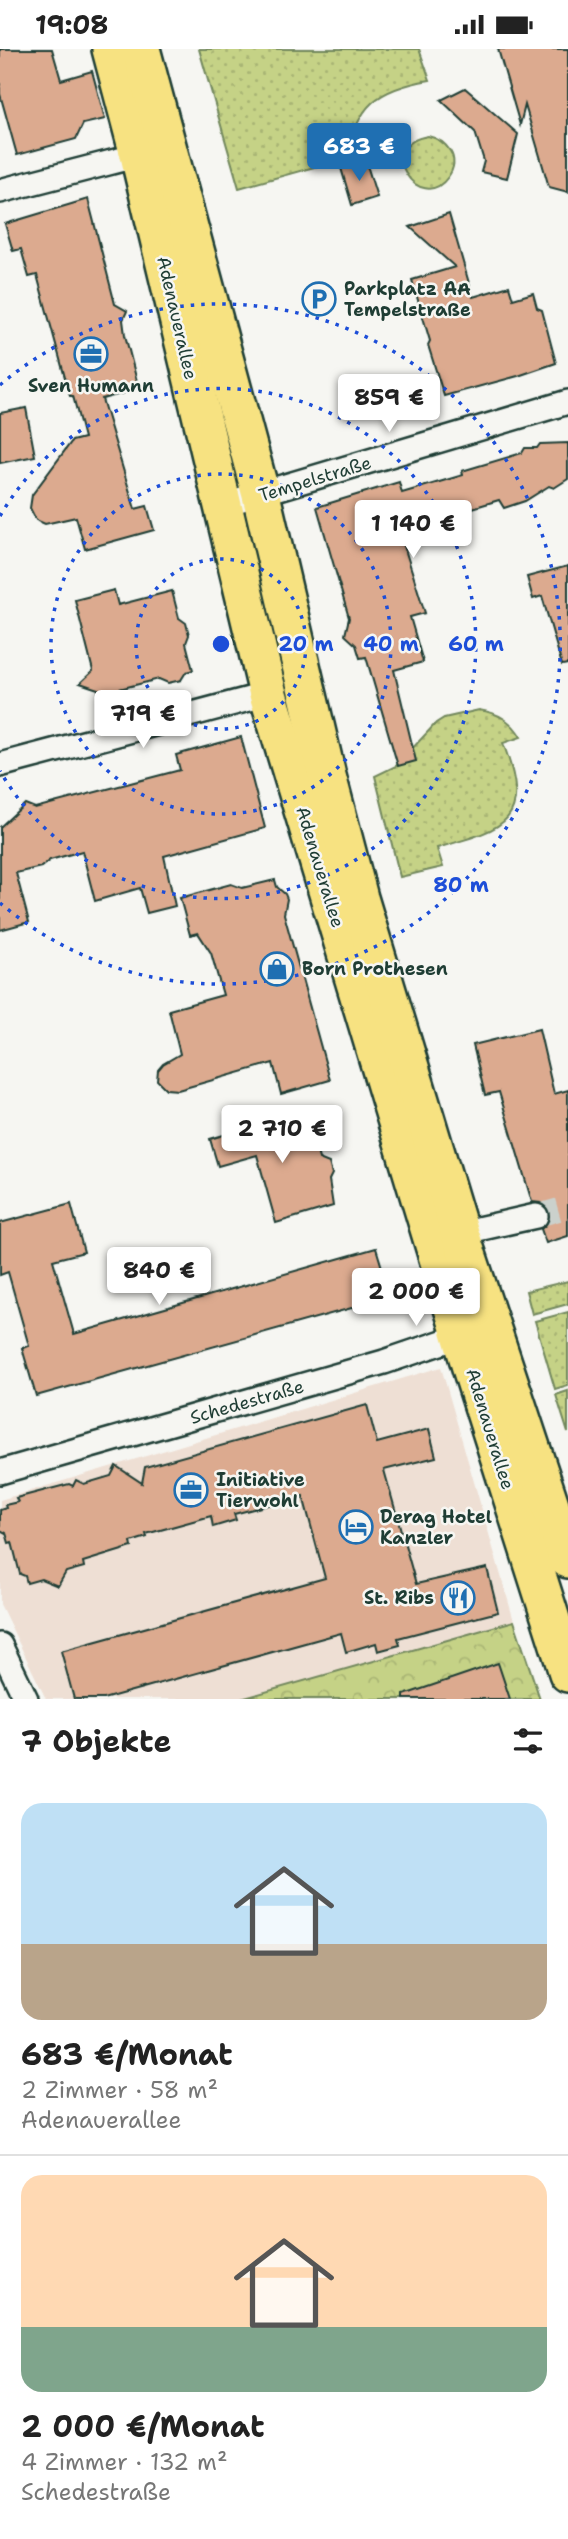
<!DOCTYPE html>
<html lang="de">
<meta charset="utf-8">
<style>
:root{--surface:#fff;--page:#f2f2f2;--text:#222;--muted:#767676;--line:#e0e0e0;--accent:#1f6fb2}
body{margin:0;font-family:"Shantell Sans",sans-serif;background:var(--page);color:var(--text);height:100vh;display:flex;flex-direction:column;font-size:26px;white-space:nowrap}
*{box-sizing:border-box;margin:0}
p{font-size:23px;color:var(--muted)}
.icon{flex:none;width:38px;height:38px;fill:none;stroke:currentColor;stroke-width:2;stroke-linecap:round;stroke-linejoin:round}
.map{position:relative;height:1650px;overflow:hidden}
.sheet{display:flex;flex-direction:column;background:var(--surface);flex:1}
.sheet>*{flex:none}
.price{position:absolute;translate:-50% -60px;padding:0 16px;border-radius:7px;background:#fff;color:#222;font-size:23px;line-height:46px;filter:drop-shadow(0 2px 4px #0008)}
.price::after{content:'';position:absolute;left:50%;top:42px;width:21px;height:16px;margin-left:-10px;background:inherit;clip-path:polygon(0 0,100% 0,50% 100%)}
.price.current{background:var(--accent);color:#fff}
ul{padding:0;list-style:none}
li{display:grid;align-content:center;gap:14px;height:371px;padding:0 21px}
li+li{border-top:2px solid var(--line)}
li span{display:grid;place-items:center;height:217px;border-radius:21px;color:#555}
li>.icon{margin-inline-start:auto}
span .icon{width:126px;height:126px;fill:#fffc;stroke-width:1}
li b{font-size:30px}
h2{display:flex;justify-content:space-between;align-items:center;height:84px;padding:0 21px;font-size:30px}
.status{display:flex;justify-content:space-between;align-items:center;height:49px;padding:0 35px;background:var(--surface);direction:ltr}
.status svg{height:19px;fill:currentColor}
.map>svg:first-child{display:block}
.built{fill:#eedfd4}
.grass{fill:url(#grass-dots);stroke:#72885d;stroke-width:2}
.park{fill:url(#park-crowns);stroke:#72885d;stroke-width:2}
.building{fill:#dcaa8f;stroke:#1f3d34;stroke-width:2}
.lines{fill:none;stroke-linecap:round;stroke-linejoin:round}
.street-tunnel{stroke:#cbd1cc;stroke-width:23;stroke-dasharray:23 11;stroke-linecap:butt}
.street-casing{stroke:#1f3d34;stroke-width:28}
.primary-casing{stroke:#1f3d34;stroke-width:42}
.street{stroke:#f6f6f2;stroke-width:23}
.primary{stroke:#f7e281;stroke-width:37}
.ring{fill:none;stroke:#1d4ed8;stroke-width:3.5;stroke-dasharray:3.5 7}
.labels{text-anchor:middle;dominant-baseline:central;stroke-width:5;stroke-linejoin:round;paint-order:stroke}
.poi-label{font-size:18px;font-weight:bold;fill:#1f3d34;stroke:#f6f6f2;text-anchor:start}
.street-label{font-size:18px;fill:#1f3d34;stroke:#f6f6f2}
.centre{fill:#1d4ed8;stroke:#f6f6f2;stroke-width:3.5}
.ring-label{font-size:21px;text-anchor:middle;font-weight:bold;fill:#1d4ed8;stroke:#f6f6f2;stroke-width:5;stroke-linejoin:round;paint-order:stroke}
</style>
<div class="status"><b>19:08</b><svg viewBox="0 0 49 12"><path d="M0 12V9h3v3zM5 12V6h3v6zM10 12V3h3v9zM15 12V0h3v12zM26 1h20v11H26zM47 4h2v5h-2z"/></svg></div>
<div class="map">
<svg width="568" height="1650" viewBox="0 0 568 1650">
<defs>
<pattern id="grass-dots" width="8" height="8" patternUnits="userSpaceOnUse" patternTransform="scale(1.75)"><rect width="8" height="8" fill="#c5d286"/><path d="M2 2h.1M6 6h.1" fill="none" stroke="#a9b574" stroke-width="1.8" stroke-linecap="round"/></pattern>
<pattern id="park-crowns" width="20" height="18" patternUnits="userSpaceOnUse" patternTransform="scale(1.75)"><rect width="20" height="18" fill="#c5d286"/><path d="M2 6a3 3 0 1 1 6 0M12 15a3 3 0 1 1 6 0" fill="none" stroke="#a9b574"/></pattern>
</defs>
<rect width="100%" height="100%" fill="#f6f6f2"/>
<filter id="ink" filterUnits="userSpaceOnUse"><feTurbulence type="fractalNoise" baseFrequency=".0143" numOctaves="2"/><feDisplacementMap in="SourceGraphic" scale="14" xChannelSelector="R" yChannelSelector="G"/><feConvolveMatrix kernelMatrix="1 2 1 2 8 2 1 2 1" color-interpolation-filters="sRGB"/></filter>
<g filter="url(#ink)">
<path class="built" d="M 441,1318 L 514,1572 L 254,1650 L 46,1650 L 0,1555 L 0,1451 Z"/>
<g class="grass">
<path d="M 199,0 L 419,0 L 430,31 C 377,40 357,56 347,109 L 239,139 Z"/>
<path d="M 428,87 C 446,91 462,109 448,128 C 420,167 372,96 428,87 Z"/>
<path d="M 479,661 C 498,664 511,671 521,688 L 503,694 C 533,772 507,779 437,799 L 443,818 L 400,828 L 375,727 L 396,717 L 436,674 L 444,669 Z"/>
<path d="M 568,1232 L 568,1255 L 532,1265 L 526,1242 Z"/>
<path d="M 568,1263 L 568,1336 L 555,1340 L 535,1272 Z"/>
<path d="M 568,1342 L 568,1384 L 556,1346 Z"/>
</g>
<path class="park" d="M 514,1572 L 540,1650 L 241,1650 Z"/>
<g class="building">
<path d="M 0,0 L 52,0 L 61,31 L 92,22 L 105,70 L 83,75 L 76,90 L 17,106 L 0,45 Z"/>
<path d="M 498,0 L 568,0 L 568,143 L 549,138 L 525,56 L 520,76 Z"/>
<path d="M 465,39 L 518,85 L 507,129 L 481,123 L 484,112 L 475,83 L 441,51 Z"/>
<path d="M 366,113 L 377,148 L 352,156 L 341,119 Z"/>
<path d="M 88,150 L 115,255 L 127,262 L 123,271 L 125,286 L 139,340 L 102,350 L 135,460 L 147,457 L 154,481 L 85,500 L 76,468 L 45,475 L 36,471 L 30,459 L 32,446 L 72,392 L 84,389 L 73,347 L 70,347 L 37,226 L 29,228 L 21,200 L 13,202 L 5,175 Z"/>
<path d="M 449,165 L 473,248 L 509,237 L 513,250 L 533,244 L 537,259 L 542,261 L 556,314 L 518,327 L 444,347 L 428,296 L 430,292 L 412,231 L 455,218 L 410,178 Z"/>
<path d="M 26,359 L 35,407 L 0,414 L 0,364 Z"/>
<path d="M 568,394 L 568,430 L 554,439 L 549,437 L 525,452 L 504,459 L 499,451 L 399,481 L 425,564 L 410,568 L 423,613 L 394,621 L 416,712 L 398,717 L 366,608 L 360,609 L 356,596 L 345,586 L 349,569 L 317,458 L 399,433 L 402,444 L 463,426 L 462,422 L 522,404 L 525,399 L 537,399 L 540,395 Z"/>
<path d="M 568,517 L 568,615 L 562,616 L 542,547 L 533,550 L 527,528 Z"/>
<path d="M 114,541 L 118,556 L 172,542 L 179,569 L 186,574 L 189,586 L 186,594 L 193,621 L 186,623 L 181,631 L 168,634 L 159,630 L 99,645 L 98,640 L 80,634 L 93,622 L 75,551 Z"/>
<path d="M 241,688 L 265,779 L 164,807 L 175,857 L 147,864 L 140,839 L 95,852 L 82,802 L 50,811 L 41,818 L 16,824 L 29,873 L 0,881 L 0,778 L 25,755 L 35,759 L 180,721 L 176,706 Z"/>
<path d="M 275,831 L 277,838 L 285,845 L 287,850 L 284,865 L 330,1031 L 281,1045 L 273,1014 L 178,1041 L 166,1040 L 157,1031 L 158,1021 L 163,1015 L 180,1005 L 169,961 L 223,946 L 211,904 L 198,884 L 190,886 L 180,849 L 231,835 L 242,839 Z"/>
<path d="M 539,980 L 554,1045 L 568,1041 L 568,1187 L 546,1194 L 541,1180 L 549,1172 L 549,1163 L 541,1154 L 532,1153 L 499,1043 L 485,1046 L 473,996 Z"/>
<path d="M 299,1064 L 306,1088 L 313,1087 L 319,1110 L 329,1114 L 332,1125 L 329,1131 L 333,1157 L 276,1174 L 257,1106 L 218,1117 L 210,1090 Z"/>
<path d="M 71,1155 L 84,1203 L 53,1211 L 74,1285 L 376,1199 L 391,1248 L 36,1347 L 22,1299 L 29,1297 L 8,1223 L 0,1226 L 0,1174 Z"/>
<path d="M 367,1356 L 377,1394 L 429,1380 L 436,1408 L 384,1421 L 416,1535 L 487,1519 L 498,1563 L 398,1589 L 400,1596 L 378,1602 L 376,1594 L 346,1603 L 341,1584 L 103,1650 L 74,1650 L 61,1602 L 325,1529 L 303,1447 L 234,1465 L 236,1471 L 213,1478 L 211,1467 L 146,1485 L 147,1488 L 131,1493 L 132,1498 L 83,1513 L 84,1518 L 66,1523 L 58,1537 L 41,1530 L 27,1534 L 25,1527 L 20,1525 L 12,1493 L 9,1494 L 6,1484 L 0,1481 L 0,1461 L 6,1459 L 5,1456 L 18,1453 L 16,1449 L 69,1435 L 73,1437 L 76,1431 L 84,1435 L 111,1427 L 116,1417 L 142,1434 L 145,1418 Z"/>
<path d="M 498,1614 L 510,1650 L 404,1650 L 404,1646 Z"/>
</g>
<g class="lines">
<path class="street-tunnel" d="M 536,1167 L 568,1158"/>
<defs>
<g id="street">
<path d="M 0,142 L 139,106"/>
<path d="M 222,456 L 568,353"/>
<path d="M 0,716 L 268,645"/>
<path d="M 460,1184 L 536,1167"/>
<path d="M 0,1423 L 384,1313 L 472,1283"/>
<path d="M 0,1596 L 26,1650"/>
</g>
<g id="primary">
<path d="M 111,0 L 139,106 L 268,645 L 472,1322 L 568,1624"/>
<path d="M 141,0 L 261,446 L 327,727 L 359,849 L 460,1184 L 568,1510"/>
</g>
</defs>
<use href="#street" class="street-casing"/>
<use href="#primary" class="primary-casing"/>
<use href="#street" class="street"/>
<use href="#primary" class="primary"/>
</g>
</g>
<g class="ring">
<circle cx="221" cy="595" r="85"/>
<circle cx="221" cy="595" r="170"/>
<path d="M0 467A255 255 0 1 1 0 722"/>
<path d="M0 336A340 340 0 1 1 0 854"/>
</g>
<defs>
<symbol id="parking-ring" viewBox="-11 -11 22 22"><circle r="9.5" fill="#f6f6f2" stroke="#1f6fb2" stroke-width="1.5"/><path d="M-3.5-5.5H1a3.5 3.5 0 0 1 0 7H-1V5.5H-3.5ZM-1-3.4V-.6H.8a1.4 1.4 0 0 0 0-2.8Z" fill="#1f6fb2"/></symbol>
<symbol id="office-ring" viewBox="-11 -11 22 22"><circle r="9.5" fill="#f6f6f2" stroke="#1f6fb2" stroke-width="1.5"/><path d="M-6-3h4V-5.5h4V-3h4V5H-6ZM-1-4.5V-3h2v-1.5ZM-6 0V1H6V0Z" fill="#1f6fb2"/></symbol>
<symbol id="shop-ring" viewBox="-11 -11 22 22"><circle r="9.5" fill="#f6f6f2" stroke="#1f6fb2" stroke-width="1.5"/><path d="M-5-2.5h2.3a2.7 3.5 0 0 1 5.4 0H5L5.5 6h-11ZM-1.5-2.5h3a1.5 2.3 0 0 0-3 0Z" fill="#1f6fb2"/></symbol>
<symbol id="hotel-ring" viewBox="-11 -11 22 22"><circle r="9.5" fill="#f6f6f2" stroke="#1f6fb2" stroke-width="1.5"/><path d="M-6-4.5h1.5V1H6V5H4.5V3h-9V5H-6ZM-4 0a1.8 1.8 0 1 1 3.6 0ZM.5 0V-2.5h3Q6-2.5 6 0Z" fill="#1f6fb2"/></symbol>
<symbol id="restaurant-ring" viewBox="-11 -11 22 22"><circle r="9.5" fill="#f6f6f2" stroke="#1f6fb2" stroke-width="1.5"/><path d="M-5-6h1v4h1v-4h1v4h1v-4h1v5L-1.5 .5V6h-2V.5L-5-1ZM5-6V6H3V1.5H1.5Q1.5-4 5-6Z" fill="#1f6fb2"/></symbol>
</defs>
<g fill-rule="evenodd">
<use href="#parking-ring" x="300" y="231" width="38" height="38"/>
<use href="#office-ring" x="72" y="286" width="38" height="38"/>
<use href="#shop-ring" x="258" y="901" width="38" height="38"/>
<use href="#office-ring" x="172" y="1422" width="38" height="38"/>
<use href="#hotel-ring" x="337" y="1459" width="38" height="38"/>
<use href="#restaurant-ring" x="439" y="1530" width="38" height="38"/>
</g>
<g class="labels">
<g class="poi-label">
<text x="344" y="240">Parkplatz AA<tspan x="344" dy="21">Tempelstraße</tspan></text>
<text x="91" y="337" text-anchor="middle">Sven Humann</text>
<text x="302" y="920">Born Prothesen</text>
<text x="216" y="1431">Initiative<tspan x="216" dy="21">Tierwohl</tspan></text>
<text x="380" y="1468">Derag Hotel<tspan x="380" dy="21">Kanzler</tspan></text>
<text x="434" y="1549" text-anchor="end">St. Ribs</text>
</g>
<g class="street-label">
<text transform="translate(177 269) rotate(77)">Adenauerallee</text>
<text transform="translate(315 430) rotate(-17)">Tempelstraße</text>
<text transform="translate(320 818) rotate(73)">Adenauerallee</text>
<text transform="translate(247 1353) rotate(-16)">Schedestraße</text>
<text transform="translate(490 1380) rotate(73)">Adenauerallee</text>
</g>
</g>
<circle cx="221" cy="595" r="10" class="centre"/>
<g class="ring-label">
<text x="306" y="602">20 m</text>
<text x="391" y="602">40 m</text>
<text x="476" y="602">60 m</text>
<text x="461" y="843">80 m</text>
</g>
</svg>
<b class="price current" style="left:359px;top:134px">683 €</b>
<b class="price" style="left:389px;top:385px">859 €</b>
<b class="price" style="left:413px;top:511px">1 140 €</b>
<b class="price" style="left:143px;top:701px">719 €</b>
<b class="price" style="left:282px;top:1116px">2 710 €</b>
<b class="price" style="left:159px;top:1258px">840 €</b>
<b class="price" style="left:416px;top:1279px">2 000 €</b>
</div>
<section class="sheet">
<h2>7 Objekte<svg class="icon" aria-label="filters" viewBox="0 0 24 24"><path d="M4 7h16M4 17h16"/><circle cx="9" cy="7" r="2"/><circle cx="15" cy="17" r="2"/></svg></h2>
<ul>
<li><span style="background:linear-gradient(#bfe0f5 65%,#b9a48a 0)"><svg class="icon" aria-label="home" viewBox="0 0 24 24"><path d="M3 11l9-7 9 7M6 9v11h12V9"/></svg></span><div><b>683 €/Monat</b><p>2 Zimmer · 58 m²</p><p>Adenauerallee</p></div></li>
<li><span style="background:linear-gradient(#ffd9b3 70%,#7fa58c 0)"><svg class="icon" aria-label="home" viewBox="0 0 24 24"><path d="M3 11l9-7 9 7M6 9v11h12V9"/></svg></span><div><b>2 000 €/Monat</b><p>4 Zimmer · 132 m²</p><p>Schedestraße</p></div></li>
</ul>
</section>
